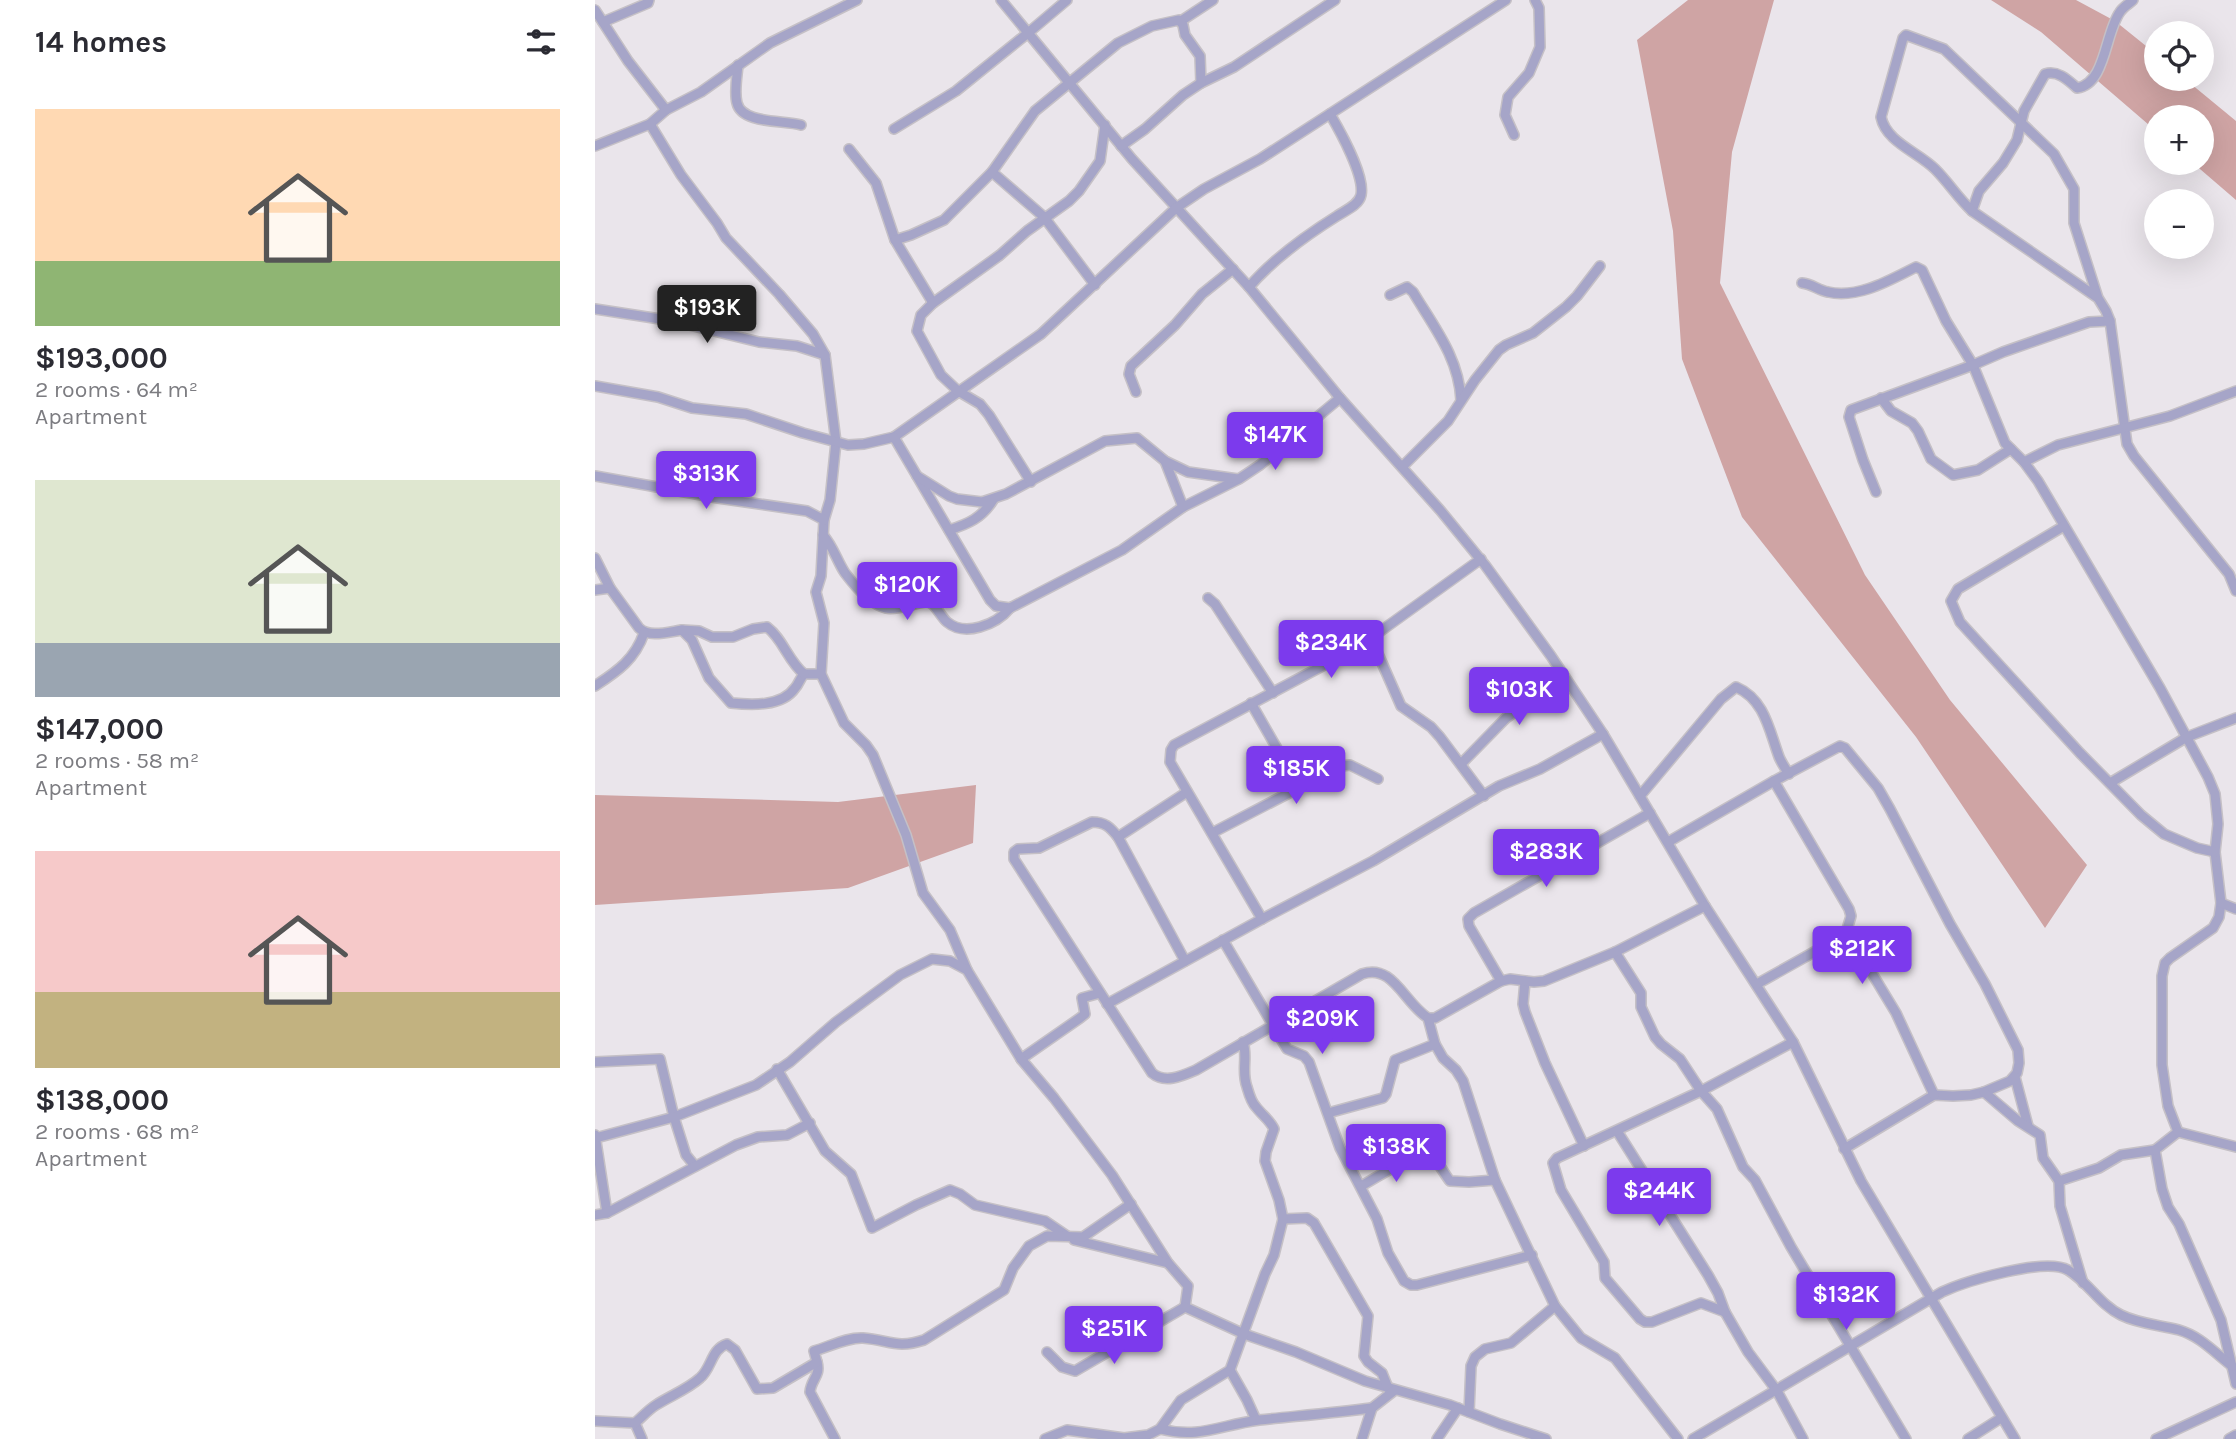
<!DOCTYPE html>
<meta charset="utf-8">
<style>
:root{--surface:#fff;--page:#f2f2f3;--text:#2b2b33;--muted:#7c7c81;--accent:#7c3aed}
body{margin:0;font-family:Karla,sans-serif;background:var(--page);color:var(--text);height:100vh;display:flex;flex-direction:column;font-size:26px;white-space:nowrap}
*{box-sizing:border-box;margin:0}
p{font-size:23px;color:var(--muted)}
.icon{flex:none;width:38px;height:38px;fill:none;stroke:currentColor;stroke-width:2;stroke-linecap:round;stroke-linejoin:round}
.map{position:relative;flex:1;overflow:hidden}
.drawer{display:flex;flex-direction:column;background:var(--surface);width:595px}
.drawer>*{flex:none}
.controls{position:absolute;left:1549px;top:21px;display:grid;gap:14px}
.controls a{display:grid;place-items:center;width:70px;height:70px;border-radius:50%;background:var(--surface);box-shadow:0 7px 28px #0002;font-size:35px}
.price{position:absolute;translate:-50% -60px;padding:0 16px;border-radius:7px;background:var(--accent);color:#fff;font-size:23px;line-height:46px;filter:drop-shadow(0 2px 4px #0008)}
.price::after{content:'';position:absolute;left:50%;top:42px;width:21px;height:16px;margin-left:-10px;background:inherit;clip-path:polygon(0 0,100% 0,50% 100%)}
.price.active{background:#222;color:#fff}
ul{padding:0;list-style:none}
li{display:grid;align-content:center;gap:14px;height:371px;padding:0 35px}
li span{display:grid;place-items:center;height:217px;border-radius:0px;color:#555}
li>.icon{margin-inline-start:auto}
span .icon{width:126px;height:126px;fill:#fffc;stroke-width:1}
li b{font-size:30px}
h2{display:flex;justify-content:space-between;align-items:center;height:84px;padding:0 35px;font-size:30px}
main{display:flex;flex:1;min-height:0}
.map>svg:first-child{display:block}
.forest{fill:#cfa4a4}
.lines{fill:none;stroke-linecap:round;stroke-linejoin:round}
.minor-casing{stroke:#c5c0c6;stroke-width:12}
.minor{stroke:#a6a5c8;stroke-width:9}
</style>
<main>
<section class="drawer">
<h2>14 homes<svg class="icon" aria-label="filters" viewBox="0 0 24 24"><path d="M4 7h16M4 17h16"/><circle cx="9" cy="7" r="2"/><circle cx="15" cy="17" r="2"/></svg></h2>
<ul>
<li><span style="background:linear-gradient(#ffd9b3 70%,#8fb573 0)"><svg class="icon" aria-label="home" viewBox="0 0 24 24"><path d="M3 11l9-7 9 7M6 9v11h12V9"/></svg></span><div><b>$193,000</b><p>2 rooms · 64 m²</p><p>Apartment</p></div></li>
<li><span style="background:linear-gradient(#dfe7d0 75%,#9aa5b1 0)"><svg class="icon" aria-label="home" viewBox="0 0 24 24"><path d="M3 11l9-7 9 7M6 9v11h12V9"/></svg></span><div><b>$147,000</b><p>2 rooms · 58 m²</p><p>Apartment</p></div></li>
<li><span style="background:linear-gradient(#f6c9c9 65%,#c2b280 0)"><svg class="icon" aria-label="home" viewBox="0 0 24 24"><path d="M3 11l9-7 9 7M6 9v11h12V9"/></svg></span><div><b>$138,000</b><p>2 rooms · 68 m²</p><p>Apartment</p></div></li>
</ul>
</section>
<div class="map">
<svg width="1641" height="1439" viewBox="0 0 1641 1439">
<rect width="100%" height="100%" fill="#eae5eb"/>
<g class="forest">
<path d="M 1093,0 L 1179,0 L 1137,152 L 1125,283 L 1270,575 L 1355,700 L 1492,865 L 1450,928 L 1321,737 L 1147,517 L 1087,359 L 1078,231 L 1042,40 Z"/>
<path d="M 1396,0 L 1481,0 L 1520,21 L 1561,54 L 1561,79 L 1590,79 L 1641,121 L 1641,200 L 1598,163 L 1606,163 L 1606,117 L 1561,117 L 1561,131 L 1446,32 Z"/>
<path d="M 381,785 L 378,843 L 253,888 L 0,905 L 0,795 L 243,802 Z"/>
</g>
<g class="lines">
<defs>
<g id="minor">
<path d="M 406,0 L 537,159 L 654,287 L 745,398 L 845,510 L 890,565 L 956,656 L 1008,734 L 1110,906 L 1198,1042 L 1266,1181 L 1420,1439"/>
<path d="M 0,10 L 33,61 L 71,110"/>
<path d="M 586,21 L 618,0"/>
<path d="M 8,22 L 53,3 L 54,0"/>
<path d="M 143,65 C 142,77 139,92 142,103 C 147,124 188,120 206,125"/>
<path d="M 55,124 L 86,175 L 122,223 L 131,238 L 184,294 L 218,334 L 230,355 L 241,442 L 235,500 L 229,520 L 226,576 L 221,592 L 229,623 L 226,674 L 249,723 L 271,745 L 278,755 L 311,835 L 328,893 L 355,930 L 372,970"/>
<path d="M 299,129 L 361,91 L 433,33 L 472,0"/>
<path d="M 919,135 L 910,115 L 913,97 L 934,73 L 945,47 L 944,8 L 940,0"/>
<path d="M 0,146 L 55,124 L 71,110 L 106,92 L 175,43 L 262,0"/>
<path d="M 526,146 L 550,129 L 588,95 L 606,83 L 639,67 L 740,0"/>
<path d="M 254,149 L 281,183 L 300,240"/>
<path d="M 397,172 L 449,217 L 500,285"/>
<path d="M 1377,211 L 1384,191 L 1408,163 L 1422,140 L 1429,111 L 1450,74 C 1463,70 1473,80 1482,88 C 1511,84 1510,32 1525,12 C 1528,7 1534,4 1538,0"/>
<path d="M 1207,283 C 1217,284 1223,290 1233,292 C 1263,299 1295,280 1321,267 L 1327,270 L 1351,321 L 1378,365 L 1410,443 L 1429,462 L 1443,481 L 1565,688 L 1613,777 L 1620,794 L 1623,824 L 1620,852 L 1626,903 L 1624,917 L 1618,928 L 1575,958 L 1570,963 L 1567,976 L 1567,1065 L 1573,1106 L 1583,1132"/>
<path d="M 654,287 C 679,258 710,236 742,216 C 751,210 764,205 766,195 C 770,176 745,131 735,114"/>
<path d="M 795,295 L 812,287 L 818,292 C 839,327 864,358 866,400"/>
<path d="M 1503,298 L 1377,211 C 1363,198 1354,183 1340,169 C 1323,152 1291,142 1286,117 L 1308,38 L 1311,35 L 1349,49 L 1459,154 L 1479,189 L 1479,223 L 1503,298 L 1511,311 L 1515,321 L 1532,444 L 1539,456 L 1634,574 L 1641,591"/>
<path d="M 338,303 L 300,240 L 316,235 L 349,220 L 397,172 L 440,111 L 523,43 L 557,26 L 584,20 L 588,25 L 590,35 L 605,56 L 606,83"/>
<path d="M 0,309 L 78,321 L 164,342 L 202,346 L 230,355"/>
<path d="M 0,386 L 63,397 L 97,408 L 151,414 L 208,433 L 253,445 L 269,444 L 299,437 L 446,334 L 581,208 L 609,189 L 665,159 L 911,0"/>
<path d="M 541,392 L 534,374 L 536,366 L 580,325 L 607,294 L 638,269"/>
<path d="M 1286,398 L 1296,411 L 1317,423 L 1323,431 L 1336,459 L 1358,475 L 1383,470 L 1416,449"/>
<path d="M 299,437 L 395,600 L 401,606 L 415,608 L 527,550 L 588,507 L 644,479 L 665,465 L 745,398"/>
<path d="M 570,461 L 588,507"/>
<path d="M 1429,462 L 1463,445 L 1575,416 L 1641,391"/>
<path d="M 807,467 L 853,421 L 880,380 L 904,350 L 911,345 L 938,333 L 971,307 L 982,296 L 1005,266"/>
<path d="M 0,476 L 123,498 L 212,511 L 229,520"/>
<path d="M 322,476 L 354,496 L 362,499 L 387,502 L 411,494 L 510,441 L 542,438 L 570,461 L 593,472 L 643,479"/>
<path d="M 436,482 L 394,415 L 385,404 L 363,391 L 346,375 L 322,331 L 326,315 L 338,303 L 405,255 L 432,231 L 474,201 L 484,191 L 505,161 L 510,125"/>
<path d="M 1281,492 L 1268,460 L 1254,417 L 1256,410 L 1378,365 L 1408,352 L 1494,322 L 1515,321"/>
<path d="M 1469,526 L 1363,589 L 1356,601 L 1365,622 L 1485,753 L 1546,815 L 1569,834 L 1602,848 L 1620,852"/>
<path d="M 354,530 C 373,524 387,518 398,500"/>
<path d="M 228,535 C 238,546 242,561 250,573 C 259,585 275,605 291,608 C 303,611 327,600 334,602 C 341,605 346,617 352,622 C 370,637 401,625 415,608"/>
<path d="M 0,558 L 15,588 L 44,628 C 54,638 73,632 87,630 L 97,640 L 114,678 L 136,703 C 156,705 187,707 200,688 C 204,684 205,678 209,674 L 226,674"/>
<path d="M 0,590 L 15,588"/>
<path d="M 613,598 L 620,604 L 678,693"/>
<path d="M 87,630 L 104,631 L 117,637 L 138,637 L 158,629 L 172,627 C 188,639 193,661 209,674"/>
<path d="M 776,638 L 806,706 L 836,727 L 845,737 L 889,796"/>
<path d="M 0,686 C 23,671 40,659 49,633"/>
<path d="M 656,703 L 704,787"/>
<path d="M 866,764 L 911,718 L 969,677"/>
<path d="M 1179,781 L 1254,909 L 1256,916 L 1250,936"/>
<path d="M 1515,783 L 1592,737 L 1641,718"/>
<path d="M 1045,796 L 1126,699 L 1141,687 C 1169,699 1174,729 1183,754 C 1185,761 1190,768 1194,774"/>
<path d="M 617,833 L 746,766 L 755,765 L 783,779"/>
<path d="M 523,837 L 592,792"/>
<path d="M 1073,842 L 1179,781 L 1245,746 L 1250,748 L 1283,788 L 1295,809 L 1355,924 L 1390,984 L 1423,1050 L 1424,1063 L 1422,1073 L 1415,1081 L 1389,1092 L 1376,1095 L 1358,1096 L 1339,1095 L 1249,1149"/>
<path d="M 1626,903 L 1641,909"/>
<path d="M 667,919 L 575,762 L 576,750 L 579,745 L 750,654 L 776,638 L 886,559"/>
<path d="M 628,940 L 692,1049 L 709,1056 L 714,1062 L 745,1148 L 782,1219 L 793,1253 L 809,1281 L 816,1285 L 822,1285 L 937,1255"/>
<path d="M 1020,952 L 1046,993 L 1046,1007 L 1060,1037 L 1066,1044 L 1085,1059 L 1106,1091 L 1122,1109 L 1148,1167 L 1160,1180 L 1196,1247 L 1311,1439"/>
<path d="M 590,961 L 523,837 C 515,827 510,822 497,822 L 444,848 L 423,849 L 419,852 L 419,859 L 557,1073 C 570,1084 587,1076 601,1070 L 767,974 C 798,963 809,1003 833,1018 L 840,1044 L 848,1058 L 861,1070 L 868,1081 L 900,1180 L 960,1306 L 986,1338 L 1020,1358 L 1083,1439"/>
<path d="M 906,981 L 874,926 L 873,919 L 879,913 L 1055,813"/>
<path d="M 930,981 L 928,1004 L 930,1012 L 950,1063 L 989,1146"/>
<path d="M 1162,984 L 1244,938 L 1255,937 L 1301,1013 L 1339,1095"/>
<path d="M 512,1004 L 667,919 L 778,861 L 904,786 L 945,769 L 1008,734"/>
<path d="M 833,1018 L 840,1018 L 906,981 L 915,979 L 939,982 L 949,981 L 1020,952 L 1110,906"/>
<path d="M 426,1059 L 485,1018 L 490,1014 L 487,998 L 505,993"/>
<path d="M 0,1062 L 65,1059 L 79,1117 L 161,1085 L 195,1062 L 241,1022 L 305,975 L 337,959 L 355,961 L 372,970 L 426,1059 L 459,1098 L 517,1175 L 573,1263 L 593,1286 L 590,1307 L 649,1334 L 701,1352 L 770,1381 L 855,1405 L 905,1424 L 951,1439"/>
<path d="M 182,1069 L 230,1151 L 256,1174 L 277,1228 L 321,1205 L 355,1190 L 365,1194 L 380,1205 L 450,1221 L 472,1236"/>
<path d="M 1420,1077 L 1433,1126"/>
<path d="M 1389,1092 L 1423,1121 L 1445,1135 L 1448,1158 L 1464,1181 L 1465,1206 L 1488,1283"/>
<path d="M 733,1113 L 788,1098 L 791,1094 L 800,1060 L 840,1044"/>
<path d="M 1022,1131 L 1113,1275 L 1123,1293 L 1130,1312 L 1153,1352 L 1182,1391 L 1208,1439"/>
<path d="M 1583,1132 L 1560,1150 L 1567,1189 L 1573,1207 L 1584,1224 L 1626,1320 L 1641,1384"/>
<path d="M 1583,1132 L 1641,1147"/>
<path d="M 0,1135 L 12,1213"/>
<path d="M 1,1138 L 79,1117 L 91,1155 L 100,1166"/>
<path d="M 1464,1181 L 1504,1168 L 1526,1155 L 1560,1150"/>
<path d="M 766,1186 C 778,1180 823,1150 833,1154 C 842,1158 849,1174 855,1181 L 874,1182 L 900,1180"/>
<path d="M 0,1215 L 12,1213 L 141,1145 L 163,1137 L 192,1135 L 215,1123"/>
<path d="M 688,1219 L 712,1218 L 719,1223 L 773,1316 L 769,1356 L 773,1362 L 787,1373 L 793,1388"/>
<path d="M 479,1240 L 573,1263"/>
<path d="M 1130,1312 L 1106,1303 L 1057,1322 L 1050,1322 L 1045,1319 L 1010,1278 L 1009,1262 L 966,1190 L 958,1163 L 962,1158 L 1106,1091 L 1198,1042"/>
<path d="M 452,1352 L 467,1367 L 480,1371 L 590,1307"/>
<path d="M 222,1362 C 226,1376 216,1379 215,1392 L 240,1439"/>
<path d="M 635,1370 L 652,1400 L 661,1420"/>
<path d="M 874,1412 L 876,1366 L 880,1357 L 890,1349 L 916,1343 L 960,1306"/>
<path d="M 0,1421 L 40,1423 L 47,1439"/>
<path d="M 40,1423 C 47,1417 53,1410 61,1405 C 75,1396 93,1389 105,1378 C 117,1368 116,1349 132,1344 L 140,1350 L 162,1389 L 178,1388 L 222,1362 L 219,1351 C 234,1347 252,1337 268,1338 C 294,1340 302,1349 329,1340 L 409,1290 L 418,1268 L 434,1246 L 452,1236 L 488,1237 L 536,1204"/>
<path d="M 565,1429 C 605,1439 625,1425 664,1420 C 702,1416 739,1413 777,1408"/>
<path d="M 450,1439 L 472,1430 L 529,1438 L 553,1435 L 565,1429 L 586,1400 L 635,1370 L 670,1274 L 679,1255 L 688,1219 L 684,1200 L 670,1161 L 671,1152 L 679,1129 C 675,1120 667,1115 661,1107 C 656,1102 654,1094 652,1087 C 646,1071 653,1057 648,1042"/>
<path d="M 767,1439 L 777,1408 L 800,1390"/>
<path d="M 842,1439 L 863,1408"/>
<path d="M 1098,1439 L 1347,1292 C 1371,1281 1450,1257 1473,1270 C 1493,1282 1505,1305 1526,1315 C 1544,1324 1565,1325 1584,1330 C 1605,1336 1620,1353 1637,1366"/>
<path d="M 1373,1439 L 1406,1418"/>
<path d="M 1561,1439 L 1641,1402"/>
<path d="M 1634,1439 L 1641,1435"/>
</g>
</defs>
<use href="#minor" class="minor-casing"/>
<use href="#minor" class="minor"/>
</g>
</svg>
<div class="controls">
<a><svg class="icon" aria-label="locate" viewBox="0 0 24 24"><circle cx="12" cy="12" r="6"/><path d="M12 2v4M12 18v4M2 12h4M18 12h4"/></svg></a>
<a>+</a>
<a>−</a>
</div>
<b class="price active" style="left:112px;top:345px">$193K</b>
<b class="price" style="left:680px;top:472px">$147K</b>
<b class="price" style="left:111px;top:511px">$313K</b>
<b class="price" style="left:312px;top:622px">$120K</b>
<b class="price" style="left:736px;top:680px">$234K</b>
<b class="price" style="left:924px;top:727px">$103K</b>
<b class="price" style="left:701px;top:806px">$185K</b>
<b class="price" style="left:951px;top:889px">$283K</b>
<b class="price" style="left:1267px;top:986px">$212K</b>
<b class="price" style="left:727px;top:1056px">$209K</b>
<b class="price" style="left:801px;top:1184px">$138K</b>
<b class="price" style="left:1064px;top:1228px">$244K</b>
<b class="price" style="left:1251px;top:1332px">$132K</b>
<b class="price" style="left:519px;top:1366px">$251K</b>
</div>
</main>
